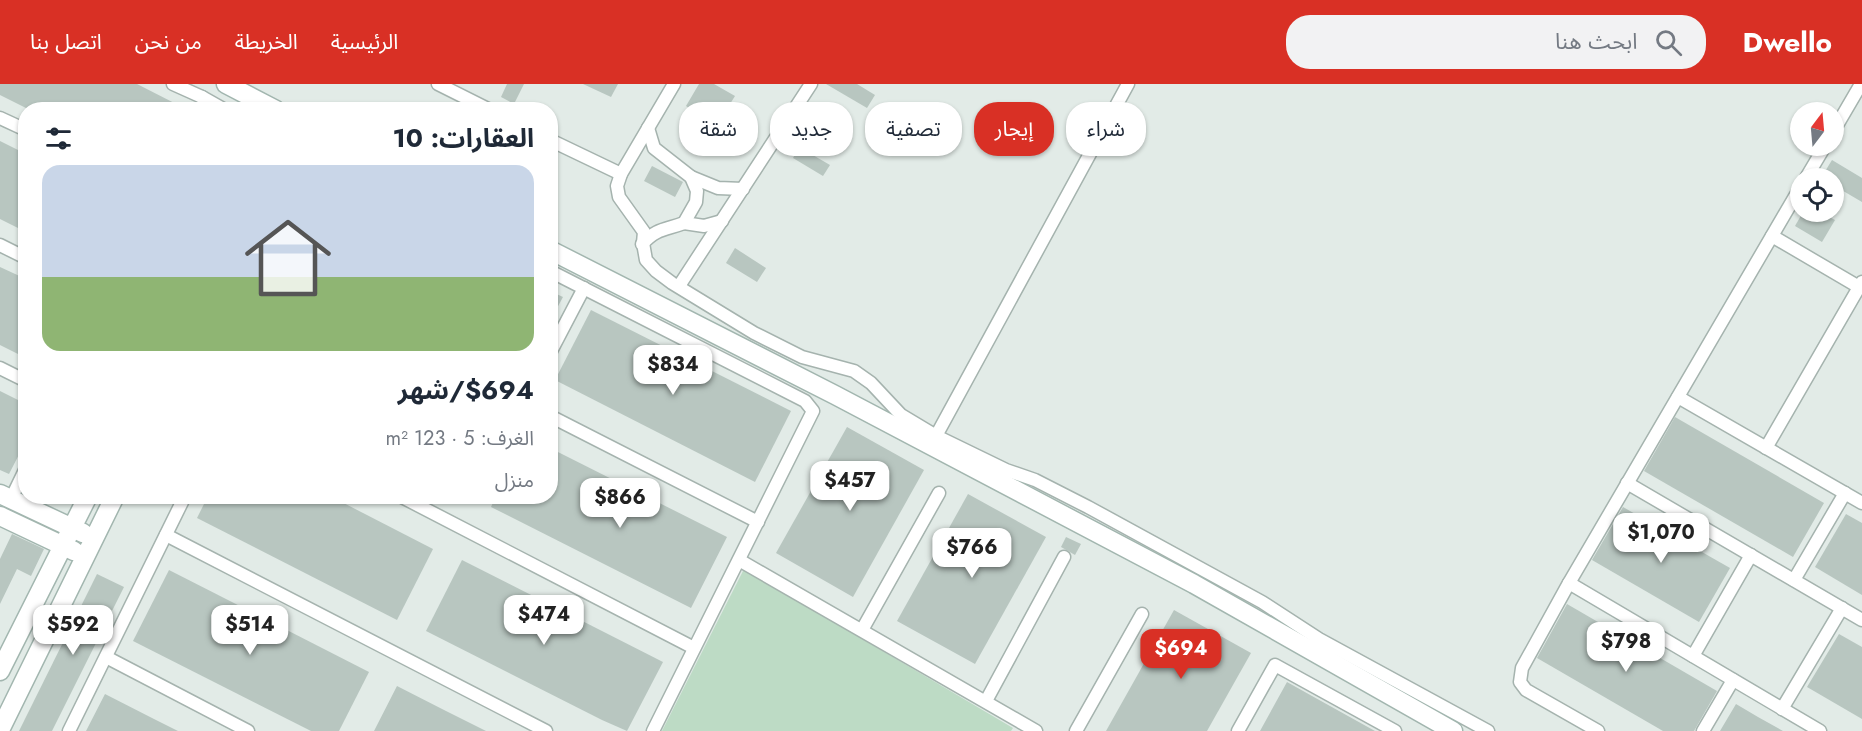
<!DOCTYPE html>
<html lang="ar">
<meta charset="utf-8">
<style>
:root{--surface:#fff;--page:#f2f2f3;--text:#1f2937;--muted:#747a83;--line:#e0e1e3;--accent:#d93025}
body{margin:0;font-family:Jost,"Noto Sans Arabic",sans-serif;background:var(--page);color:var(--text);direction:rtl;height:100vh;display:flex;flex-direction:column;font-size:22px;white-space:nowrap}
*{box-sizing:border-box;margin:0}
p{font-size:20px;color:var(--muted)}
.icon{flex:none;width:33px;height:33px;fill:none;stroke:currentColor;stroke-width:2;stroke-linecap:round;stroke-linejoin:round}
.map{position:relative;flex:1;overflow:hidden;direction:ltr}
.drawer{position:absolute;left:18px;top:18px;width:540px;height:402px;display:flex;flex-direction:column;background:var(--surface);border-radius:24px;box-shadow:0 2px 4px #0004;direction:rtl}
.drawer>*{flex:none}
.top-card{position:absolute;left:576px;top:18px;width:570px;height:54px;direction:rtl;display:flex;gap:12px}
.needle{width:39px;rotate:16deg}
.fabs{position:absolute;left:1790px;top:18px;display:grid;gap:12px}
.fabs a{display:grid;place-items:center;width:54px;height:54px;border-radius:50%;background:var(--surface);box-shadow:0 2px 4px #0004;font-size:30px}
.price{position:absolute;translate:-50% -51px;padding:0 14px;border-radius:12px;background:#fff;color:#222;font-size:20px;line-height:39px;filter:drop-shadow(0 2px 3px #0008)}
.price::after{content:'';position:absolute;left:50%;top:36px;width:18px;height:14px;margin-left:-9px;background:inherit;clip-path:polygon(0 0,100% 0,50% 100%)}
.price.on{background:var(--accent);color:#fff}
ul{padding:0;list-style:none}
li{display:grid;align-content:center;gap:12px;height:318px;padding:0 24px}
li+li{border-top:2px solid var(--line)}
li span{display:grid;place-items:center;height:186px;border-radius:18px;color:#555}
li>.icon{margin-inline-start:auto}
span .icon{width:108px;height:108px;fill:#fffc;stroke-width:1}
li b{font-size:26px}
h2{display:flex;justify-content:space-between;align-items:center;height:72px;padding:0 24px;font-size:26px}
.tag{padding:0 21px;border-radius:24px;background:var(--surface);box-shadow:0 2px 4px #0004;font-size:21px;line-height:54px}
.tag.on{background:var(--accent);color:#fff}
header{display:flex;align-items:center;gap:36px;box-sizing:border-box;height:84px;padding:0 30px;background:var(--accent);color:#fff}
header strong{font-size:28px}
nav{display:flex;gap:33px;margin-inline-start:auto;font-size:21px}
.search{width:420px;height:54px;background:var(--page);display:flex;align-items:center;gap:15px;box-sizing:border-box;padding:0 21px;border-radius:24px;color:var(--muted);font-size:22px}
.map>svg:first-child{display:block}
.green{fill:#bddbc5}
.building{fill:#b8c6c0}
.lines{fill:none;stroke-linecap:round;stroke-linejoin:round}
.street-casing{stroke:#a5b3ae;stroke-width:15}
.secondary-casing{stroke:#a2b6af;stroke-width:21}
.street{stroke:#fff;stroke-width:12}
.secondary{stroke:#fff;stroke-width:18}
</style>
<header>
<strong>Dwello</strong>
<div class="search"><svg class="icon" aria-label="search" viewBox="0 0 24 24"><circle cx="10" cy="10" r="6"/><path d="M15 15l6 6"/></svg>ابحث هنا</div>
<nav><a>الرئيسية</a><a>الخريطة</a><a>من نحن</a><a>اتصل بنا</a></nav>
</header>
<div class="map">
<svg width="1862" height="647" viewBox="0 0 1862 647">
<rect width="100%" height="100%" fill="#e2ebe7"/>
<path class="green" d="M 744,485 L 1013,644 L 1011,647 L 662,647 Z"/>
<g class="building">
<path d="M 0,0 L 137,0 L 188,26 L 30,26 L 0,11 Z"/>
<path d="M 507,0 L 524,0 L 514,20 L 501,13 Z"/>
<path d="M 583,0 L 618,0 L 611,13 Z"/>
<path d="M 699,0 L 714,0 L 735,12 L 717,41 L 686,22 Z"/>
<path d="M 826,0 L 857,0 L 875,11 L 867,24 Z"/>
<path d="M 0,57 L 26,70 L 26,148 L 0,135 Z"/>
<path d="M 799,63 L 830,81 L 823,92 L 793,74 Z"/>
<path d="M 1832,76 L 1862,94 L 1862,118 L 1833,101 L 1833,94 L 1821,94 Z"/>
<path d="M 652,82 L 683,98 L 675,113 L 644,97 Z"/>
<path d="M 1803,128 L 1820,128 L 1835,136 L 1822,158 L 1795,142 Z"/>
<path d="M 735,164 L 766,184 L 757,198 L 726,179 Z"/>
<path d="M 0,183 L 26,195 L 26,274 L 0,261 Z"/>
<path d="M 550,207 L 563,213 L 550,237 Z"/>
<path d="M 591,226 L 791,327 L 755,398 L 555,296 Z"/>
<path d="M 0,307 L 26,320 L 26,357 L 9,390 L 0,386 Z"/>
<path d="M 1675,333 L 1824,419 L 1793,473 L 1644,387 Z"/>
<path d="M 847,343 L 924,386 L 853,513 L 776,469 Z"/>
<path d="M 550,364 L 727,453 L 691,524 L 491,423 L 496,412 L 550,412 Z"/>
<path d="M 968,410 L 1046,453 L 975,580 L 897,537 Z"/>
<path d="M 208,412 L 330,412 L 433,465 L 397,536 L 197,434 Z"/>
<path d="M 1623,423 L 1730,484 L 1699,538 L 1592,476 Z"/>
<path d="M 1846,430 L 1862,439 L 1862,511 L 1815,483 Z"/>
<path d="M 12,450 L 44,465 L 31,492 L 17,485 L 0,520 L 0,475 Z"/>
<path d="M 1066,453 L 1081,460 L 1075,471 L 1061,463 Z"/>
<path d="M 462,476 L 663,578 L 627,647 L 602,636 L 426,547 Z"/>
<path d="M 169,486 L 369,588 L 339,647 L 311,647 L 133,557 Z"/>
<path d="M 97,490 L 124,503 L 52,647 L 19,647 Z"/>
<path d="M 1567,520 L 1717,607 L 1694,647 L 1663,647 L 1537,574 Z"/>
<path d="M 1174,526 L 1251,569 L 1207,647 L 1106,647 Z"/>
<path d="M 1839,550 L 1862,563 L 1862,635 L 1807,603 Z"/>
<path d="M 1287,598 L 1312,612 L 1375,647 L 1260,647 Z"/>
<path d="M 397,602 L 446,627 L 486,647 L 374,647 Z"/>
<path d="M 105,610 L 154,635 L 178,647 L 86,647 Z"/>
<path d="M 1736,620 L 1758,633 L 1783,647 L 1720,647 Z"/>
</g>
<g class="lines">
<defs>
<g id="street">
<path d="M 173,0 L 202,13 L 205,20 L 201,26"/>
<path d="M 438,0 L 490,26"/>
<path d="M 674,0 L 621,90 L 617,102 L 619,113 L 644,148 L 643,159 L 646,176 L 656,187 L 672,199 L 754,249 L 802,273 L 854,287 L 871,299 L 901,331 L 936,352 L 1006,386 L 1035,396 L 1088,423 L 1262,518 L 1319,555 L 1488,647"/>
<path d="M 202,13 L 225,26"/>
<path d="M 0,34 L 26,46"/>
<path d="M 1833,48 L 1861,0"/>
<path d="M 550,56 L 621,90"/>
<path d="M 691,93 L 718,104 L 743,105"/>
<path d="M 1806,94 L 1825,62"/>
<path d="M 684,139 L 704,142 L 722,137"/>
<path d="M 1772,152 L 1859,203"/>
<path d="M 642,160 C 657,144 665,146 684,139 L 696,118 L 697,107 L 691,93 L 654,64 L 648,44"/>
<path d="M 0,161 L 26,174"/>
<path d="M 550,187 L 805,317 L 813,327 L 653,647"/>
<path d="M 679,202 L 811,0"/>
<path d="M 550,269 L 584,204"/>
<path d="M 0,284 L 26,297"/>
<path d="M 1678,313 L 1862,419"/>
<path d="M 550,332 L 758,438"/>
<path d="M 936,352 L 1128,0"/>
<path d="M 1766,364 L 1862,198"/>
<path d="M 1627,399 L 1862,536"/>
<path d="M 400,412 L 694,564"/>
<path d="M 11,415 L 26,384"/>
<path d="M 166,451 L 546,647"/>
<path d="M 739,476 L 1036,647"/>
<path d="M 1794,496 L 1845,409"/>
<path d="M 1569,499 L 1820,647"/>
<path d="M 862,546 L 939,409"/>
<path d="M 1693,572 L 1751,471"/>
<path d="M 106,573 L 248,647"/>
<path d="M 986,617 L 1064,473"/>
<path d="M 1782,625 L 1842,524"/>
<path d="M 69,647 L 185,412"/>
<path d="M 1076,647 L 1142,530"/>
<path d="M 1238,647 L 1275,581 L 1395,647"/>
<path d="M 1598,647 L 1526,606 L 1520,598 L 1522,584 L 1569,499 L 1800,104"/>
<path d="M 1703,647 L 1733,596"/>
</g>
<g id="secondary">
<path d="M 226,0 L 276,26"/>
<path d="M 550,166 L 835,311 L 1194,500 L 1453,647"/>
<path d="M 0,410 L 83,449"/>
<path d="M 0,432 L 74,467"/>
<path d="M 0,587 L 88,412"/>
<path d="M 0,646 L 115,412"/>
</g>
</defs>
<use href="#street" class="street-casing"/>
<use href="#secondary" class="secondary-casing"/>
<use href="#street" class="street"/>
<use href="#secondary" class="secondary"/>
</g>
</svg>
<div class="fabs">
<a><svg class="needle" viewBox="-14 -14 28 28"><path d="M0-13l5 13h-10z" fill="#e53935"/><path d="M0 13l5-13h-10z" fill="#747a83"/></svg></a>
<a><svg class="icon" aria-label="locate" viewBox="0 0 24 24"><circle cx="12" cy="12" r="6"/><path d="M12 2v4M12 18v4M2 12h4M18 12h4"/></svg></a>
</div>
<b class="price" style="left:673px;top:312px">$834</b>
<b class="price" style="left:850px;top:428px">$457</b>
<b class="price" style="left:620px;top:445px">$866</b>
<b class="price" style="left:1661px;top:480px">$1,070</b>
<b class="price" style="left:972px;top:495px">$766</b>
<b class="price" style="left:544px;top:562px">$474</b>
<b class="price" style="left:73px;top:572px">$592</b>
<b class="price" style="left:250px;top:572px">$514</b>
<b class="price" style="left:1626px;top:589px">$798</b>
<b class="price on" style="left:1181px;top:596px">$694</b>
<div class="top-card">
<a class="tag">شراء</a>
<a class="tag on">إيجار</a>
<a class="tag">تصفية</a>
<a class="tag">جديد</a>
<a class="tag">شقة</a>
</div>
<section class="drawer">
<h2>العقارات: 10<svg class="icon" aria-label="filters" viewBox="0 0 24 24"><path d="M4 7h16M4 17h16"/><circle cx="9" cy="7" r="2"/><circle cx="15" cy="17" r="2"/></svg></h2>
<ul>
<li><span style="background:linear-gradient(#c9d6e8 60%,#8fb573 0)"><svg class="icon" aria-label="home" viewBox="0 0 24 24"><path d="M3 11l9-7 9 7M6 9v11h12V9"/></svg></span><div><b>$694/شهر</b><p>الغرف: 5 · 123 m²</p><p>منزل</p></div></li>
</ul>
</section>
</div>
